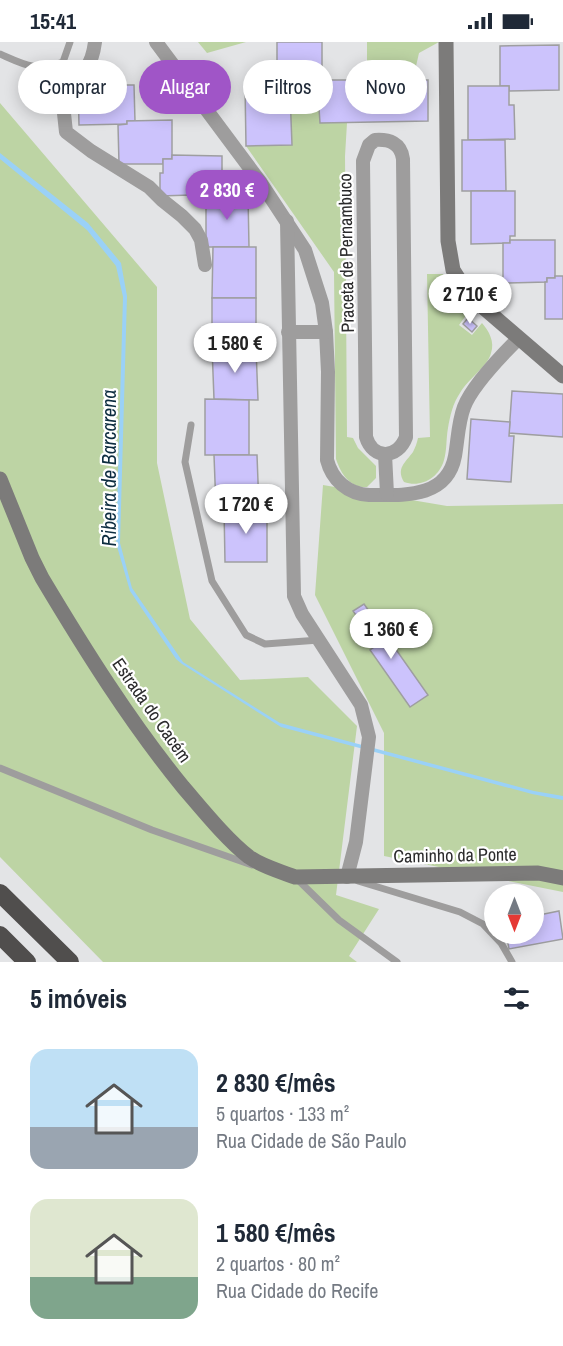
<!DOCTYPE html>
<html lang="pt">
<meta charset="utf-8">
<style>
:root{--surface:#fff;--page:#f2f2f3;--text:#1f2937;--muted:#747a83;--accent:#a055c7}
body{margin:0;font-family:"Archivo Narrow",sans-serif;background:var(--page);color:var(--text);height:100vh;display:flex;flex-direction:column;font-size:22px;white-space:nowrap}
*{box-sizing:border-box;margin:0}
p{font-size:20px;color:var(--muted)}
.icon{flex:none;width:33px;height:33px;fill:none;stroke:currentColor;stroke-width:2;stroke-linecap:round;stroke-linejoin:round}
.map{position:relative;height:920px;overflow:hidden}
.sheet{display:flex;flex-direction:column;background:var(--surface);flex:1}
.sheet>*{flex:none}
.hud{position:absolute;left:18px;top:18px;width:528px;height:54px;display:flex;gap:12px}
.needle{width:39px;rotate:180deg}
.controls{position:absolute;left:484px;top:842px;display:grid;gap:12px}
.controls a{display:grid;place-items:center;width:60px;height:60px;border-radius:50%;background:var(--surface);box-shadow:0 3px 15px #0003;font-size:30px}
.price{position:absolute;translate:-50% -51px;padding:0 14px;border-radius:21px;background:#fff;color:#222;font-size:20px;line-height:39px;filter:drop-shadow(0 2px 3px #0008)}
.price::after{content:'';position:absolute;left:50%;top:36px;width:18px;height:14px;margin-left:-9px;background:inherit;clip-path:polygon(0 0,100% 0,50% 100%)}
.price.active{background:var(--accent);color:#fff}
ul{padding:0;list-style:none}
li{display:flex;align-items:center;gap:18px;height:150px;padding:0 30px}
li span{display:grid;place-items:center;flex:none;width:168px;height:120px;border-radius:18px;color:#555}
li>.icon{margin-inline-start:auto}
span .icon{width:72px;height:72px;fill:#fffc;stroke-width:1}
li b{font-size:26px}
h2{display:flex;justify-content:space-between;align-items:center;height:72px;padding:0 30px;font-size:26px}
.chip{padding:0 21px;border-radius:27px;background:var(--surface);box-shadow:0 3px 15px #0003;font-size:21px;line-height:54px}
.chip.active{background:var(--accent);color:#fff}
.status{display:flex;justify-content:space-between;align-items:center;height:42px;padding:0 30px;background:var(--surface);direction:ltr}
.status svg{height:16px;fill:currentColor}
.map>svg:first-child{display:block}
.green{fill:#bdd4a4}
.water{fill:#9ad1f7}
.building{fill:#ccc3fc;stroke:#9e9ea0;stroke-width:1.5}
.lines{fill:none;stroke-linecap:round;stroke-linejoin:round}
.lane{stroke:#9e9d9d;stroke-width:7}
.street{stroke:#9e9d9d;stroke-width:14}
.secondary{stroke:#7c7b7a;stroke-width:15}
.highway{stroke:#504e4d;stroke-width:18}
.labels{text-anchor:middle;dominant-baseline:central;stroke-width:4.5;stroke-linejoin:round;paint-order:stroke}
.street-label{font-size:18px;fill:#2b2b2c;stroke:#fff}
.water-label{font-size:20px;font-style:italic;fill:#0d2d40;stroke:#fff}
</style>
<div class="status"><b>15:41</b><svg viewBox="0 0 49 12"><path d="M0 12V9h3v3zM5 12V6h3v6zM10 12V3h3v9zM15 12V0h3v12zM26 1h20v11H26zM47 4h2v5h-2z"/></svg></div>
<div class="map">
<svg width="563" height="920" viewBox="0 0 563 920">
<rect width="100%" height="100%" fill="#e3e4e6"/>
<g class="green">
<path d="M 198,0 L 246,0 L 207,11 Z"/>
<path d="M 367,0 L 439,0 L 419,11 L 414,33 L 367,32 Z"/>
<path d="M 290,51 L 318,51 L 320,81 L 347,81 L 345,114 L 347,395 L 353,396 L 358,406 L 376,424 L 376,436 L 367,445 C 350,446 341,432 336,417 L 334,230 L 246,104 L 292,103 Z"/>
<path d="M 0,61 L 157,245 L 157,421 L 190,577 L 240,638 L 308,635 L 357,684 L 336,853 L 379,867 L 349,914 L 357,920 L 103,920 L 0,815 Z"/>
<path d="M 427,232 L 443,232 L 446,238 L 441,240 L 447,259 L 454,269 L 459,265 L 467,272 L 459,283 L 472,293 L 482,281 C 489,289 495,300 491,311 C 488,324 467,338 460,351 C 453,361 450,374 448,386 C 446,397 447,408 444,418 C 439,436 421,446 404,440 C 396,426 405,421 413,410 C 415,406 417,401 418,396 L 430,395 Z"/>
<path d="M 323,443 L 447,464 L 563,462 L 563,850 L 384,814 L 384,691 L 315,553 Z"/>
</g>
<path class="water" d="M 0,111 L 88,181 L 121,221 L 127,254 L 120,501 L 132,546 L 183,620 L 280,681 L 534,749 L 563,754 L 563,758 L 532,752 L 281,685 L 182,622 L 176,617 L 130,549 L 116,501 L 123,255 L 116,224 L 87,188 L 0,117 Z"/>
<g class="building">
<path d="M 277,0 L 322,0 L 322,38 L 428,38 L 428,79 L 320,81 L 318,51 L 290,51 L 292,103 L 246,104 L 245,43 L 277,43 Z"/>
<path d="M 559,3 L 559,48 L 509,49 L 509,44 L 500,44 L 500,4 Z"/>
<path d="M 78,43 L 134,43 L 135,79 L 127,79 L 127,82 L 79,83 Z"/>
<path d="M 468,44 L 509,44 L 509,63 L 514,63 L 515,97 L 468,98 Z"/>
<path d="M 172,78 L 172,117 L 163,117 L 163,122 L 119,122 L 118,83 L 127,82 L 127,79 Z"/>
<path d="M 462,98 L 505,98 L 506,149 L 462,149 Z"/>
<path d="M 172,113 L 222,114 L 222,152 L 160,154 L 160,131 L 163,131 L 163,117 L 172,117 Z"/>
<path d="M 471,149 L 515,149 L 515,194 L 510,194 L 510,201 L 471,202 Z"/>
<path d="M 206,152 L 248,153 L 249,205 L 206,205 Z"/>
<path d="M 510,198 L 555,198 L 555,236 L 547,236 L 547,240 L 503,241 L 503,201 L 510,201 Z"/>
<path d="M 213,205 L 256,205 L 256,256 L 212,256 Z"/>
<path d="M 555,234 L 563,234 L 563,277 L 545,277 L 545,240 L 547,240 L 547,236 L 555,236 Z"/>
<path d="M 212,256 L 256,256 L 256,306 L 212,305 Z"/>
<path d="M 468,276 L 477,284 L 472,290 L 463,282 Z"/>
<path d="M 212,305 L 256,306 L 258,358 L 214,357 Z"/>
<path d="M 512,349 L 563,352 L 563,395 L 509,391 Z"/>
<path d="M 205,357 L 249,358 L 249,413 L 205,413 Z"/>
<path d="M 471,377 L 510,380 L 509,394 L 514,394 L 511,440 L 467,437 Z"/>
<path d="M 214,413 L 257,413 L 259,466 L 216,466 Z"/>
<path d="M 267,465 L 267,520 L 225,520 L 224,466 Z"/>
<path d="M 364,562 L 428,653 L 410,665 L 370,608 L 377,603 L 353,569 Z"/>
<path d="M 559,869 L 563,897 L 509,907 L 506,891 L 534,891 L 534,874 Z"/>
</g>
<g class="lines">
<g class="lane">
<path d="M 0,12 C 25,23 36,30 63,20 L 70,0"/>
<path d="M 191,383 L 185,420 L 212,539 L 246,593 L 265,602 L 319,598"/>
<path d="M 0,726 L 152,788 L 252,823"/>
<path d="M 297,837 L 339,878 L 397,920"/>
<path d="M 358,839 L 460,870 L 483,882 L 501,901 L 512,920"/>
</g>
<g class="street">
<path d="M 95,0 C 92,23 85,31 66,43 L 63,62 L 66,90 L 91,109 L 149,145 L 162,158 L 182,174 L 195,187 L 201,198 L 205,223"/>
<path d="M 156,0 L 261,141 L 305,208 L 322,261 L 326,290 L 328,330 L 327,418 C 332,438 348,452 369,453 C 403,453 447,457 455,414 C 458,397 458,381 464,365 C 472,344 502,313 518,297"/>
<path d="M 375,98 C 389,97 401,101 403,117 L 406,395 C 398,417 373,418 366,395 L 363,119 L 369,103 Z"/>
<path d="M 287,179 L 294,554 L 302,572 L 361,663 L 369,695 L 356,800 L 347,835"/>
<path d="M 288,290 L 326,290"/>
<path d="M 385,412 L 387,452"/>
</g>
<g class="secondary">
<path d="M 446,0 L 448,199 L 453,228 L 469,253 L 563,334"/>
<path d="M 0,437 L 32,516 L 42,536 C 85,608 130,680 183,745 C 202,767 226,797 249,815 C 263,825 280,829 295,835 L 538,831 L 563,836"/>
</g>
<g class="highway">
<path d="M 0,851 L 70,920"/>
<path d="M 0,893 L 27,920"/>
</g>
</g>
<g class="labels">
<g class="street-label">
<text transform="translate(346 211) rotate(-91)">Praceta de Pernambuco</text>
<text transform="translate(152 668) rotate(55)">Estrada do Cacém</text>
<text transform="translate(455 813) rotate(-1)">Caminho da Ponte</text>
</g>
<g class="water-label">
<text transform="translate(108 426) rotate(-90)">Ribeira de Barcarena</text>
</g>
</g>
</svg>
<div class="controls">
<a><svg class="needle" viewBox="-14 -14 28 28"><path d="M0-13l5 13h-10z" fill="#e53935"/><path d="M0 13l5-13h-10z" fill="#747a83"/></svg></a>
</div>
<b class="price active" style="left:227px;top:179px">2 830 €</b>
<b class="price" style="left:470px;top:283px">2 710 €</b>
<b class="price" style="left:235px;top:332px">1 580 €</b>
<b class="price" style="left:246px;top:493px">1 720 €</b>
<b class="price" style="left:391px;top:618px">1 360 €</b>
<div class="hud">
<a class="chip">Comprar</a>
<a class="chip active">Alugar</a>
<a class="chip">Filtros</a>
<a class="chip">Novo</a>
</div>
</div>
<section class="sheet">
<h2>5 imóveis<svg class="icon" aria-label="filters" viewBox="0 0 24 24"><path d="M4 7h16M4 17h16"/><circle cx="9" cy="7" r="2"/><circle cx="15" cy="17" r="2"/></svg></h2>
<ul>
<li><span style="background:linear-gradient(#bfe0f5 65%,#9aa5b1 0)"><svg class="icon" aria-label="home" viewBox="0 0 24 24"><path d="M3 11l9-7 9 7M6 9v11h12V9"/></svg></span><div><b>2 830 €/mês</b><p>5 quartos · 133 m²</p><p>Rua Cidade de São Paulo</p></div></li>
<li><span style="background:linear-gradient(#dfe7d0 65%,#7fa58c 0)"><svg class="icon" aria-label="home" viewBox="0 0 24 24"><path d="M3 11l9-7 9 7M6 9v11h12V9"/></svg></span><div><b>1 580 €/mês</b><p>2 quartos · 80 m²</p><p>Rua Cidade do Recife</p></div></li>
</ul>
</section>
